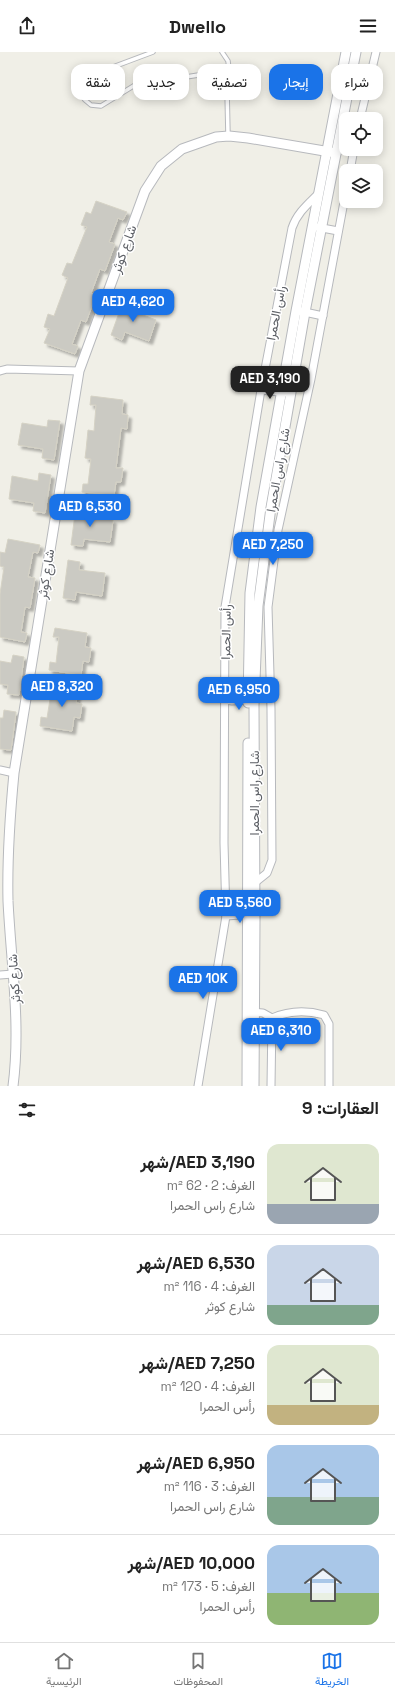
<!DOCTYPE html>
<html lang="ar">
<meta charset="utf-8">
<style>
:root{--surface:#fff;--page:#f2f2f2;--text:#222;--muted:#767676;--line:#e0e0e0;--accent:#1a73e8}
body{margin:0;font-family:"Space Grotesk",Vazirmatn,sans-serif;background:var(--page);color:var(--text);direction:rtl;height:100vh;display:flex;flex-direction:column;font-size:15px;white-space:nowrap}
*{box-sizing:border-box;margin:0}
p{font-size:13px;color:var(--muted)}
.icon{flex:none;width:22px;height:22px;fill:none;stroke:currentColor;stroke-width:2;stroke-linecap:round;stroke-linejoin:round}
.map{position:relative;height:1034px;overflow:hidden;direction:ltr}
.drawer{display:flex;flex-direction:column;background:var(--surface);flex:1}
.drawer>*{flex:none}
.top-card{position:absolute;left:12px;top:12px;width:371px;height:36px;direction:rtl;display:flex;gap:8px}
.controls{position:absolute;left:339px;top:60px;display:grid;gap:8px}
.controls a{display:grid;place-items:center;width:44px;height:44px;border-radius:8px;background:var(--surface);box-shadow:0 2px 10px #0003;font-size:20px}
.price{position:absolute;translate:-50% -34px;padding:0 9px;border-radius:8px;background:var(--accent);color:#fff;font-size:13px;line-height:26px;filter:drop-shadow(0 1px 2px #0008)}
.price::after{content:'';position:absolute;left:50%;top:24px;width:12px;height:9px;margin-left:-6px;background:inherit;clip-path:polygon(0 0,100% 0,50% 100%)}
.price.active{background:#222;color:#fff}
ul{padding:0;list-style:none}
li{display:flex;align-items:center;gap:12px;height:100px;padding:0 16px}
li+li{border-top:1px solid var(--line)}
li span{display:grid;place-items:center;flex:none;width:112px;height:80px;border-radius:12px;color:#555}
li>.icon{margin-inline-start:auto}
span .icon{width:48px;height:48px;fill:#fffc;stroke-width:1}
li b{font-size:17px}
h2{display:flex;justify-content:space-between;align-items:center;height:48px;padding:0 16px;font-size:17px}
.chip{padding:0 14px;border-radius:12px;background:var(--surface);box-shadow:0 2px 10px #0003;font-size:14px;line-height:36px}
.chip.active{background:var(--accent);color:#fff}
header{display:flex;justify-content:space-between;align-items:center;height:52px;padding:0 16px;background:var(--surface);font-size:18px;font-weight:800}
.menu{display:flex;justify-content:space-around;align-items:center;height:56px;border-top:1px solid var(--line);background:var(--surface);font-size:11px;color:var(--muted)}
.menu a{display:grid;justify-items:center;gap:2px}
.menu .active{color:var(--accent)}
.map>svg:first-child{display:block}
.building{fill:#cbcac3;stroke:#d5d2c5;filter:url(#shadow)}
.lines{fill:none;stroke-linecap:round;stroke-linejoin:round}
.service-casing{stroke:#b7b9bd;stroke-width:5.5}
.minor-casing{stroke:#b7b9bd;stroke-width:9}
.tertiary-casing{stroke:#b7b9bd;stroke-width:11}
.service{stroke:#fff;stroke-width:3.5}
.minor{stroke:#fff;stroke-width:7}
.tertiary{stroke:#fff;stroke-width:9}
.labels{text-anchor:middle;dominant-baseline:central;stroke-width:3;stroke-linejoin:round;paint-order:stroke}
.street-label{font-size:13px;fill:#5e6167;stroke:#fff}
</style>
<header><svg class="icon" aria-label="menu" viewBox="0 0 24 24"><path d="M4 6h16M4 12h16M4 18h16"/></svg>Dwello<svg class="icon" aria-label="share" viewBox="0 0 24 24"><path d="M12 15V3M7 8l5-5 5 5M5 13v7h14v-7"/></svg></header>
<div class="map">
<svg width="395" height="1034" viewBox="0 0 395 1034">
<defs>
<filter id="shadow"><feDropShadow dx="3.5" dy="3.5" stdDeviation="1" flood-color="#0004"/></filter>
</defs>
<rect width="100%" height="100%" fill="#f0efe7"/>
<g class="building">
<path d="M 96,149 L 127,160 L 123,168 L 118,166 L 109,190 L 115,192 L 105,219 L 100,217 L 91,241 L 96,243 L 86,270 L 81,268 L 72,292 L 78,294 L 75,302 L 44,291 L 50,277 L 44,275 L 48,262 L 54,264 L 68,226 L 62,223 L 67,211 L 72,212 L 87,175 L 81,173 L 86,160 L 91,162 Z"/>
<path d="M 124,247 L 135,252 L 133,259 L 156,268 L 149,289 L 125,280 L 122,288 L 111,283 Z"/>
<path d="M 91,344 L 123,348 L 122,362 L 128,363 L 127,377 L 121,376 L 116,416 L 123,416 L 121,430 L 116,430 L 114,443 L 82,440 L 83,432 L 88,432 L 91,407 L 85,406 L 86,398 L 88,378 L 94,379 L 96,353 L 90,353 Z"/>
<path d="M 48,368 L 60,369 L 54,408 L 42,406 L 43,397 L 18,393 L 22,371 L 47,375 Z"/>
<path d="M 39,421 L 51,423 L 45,461 L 33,459 L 34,451 L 9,447 L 12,424 L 38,429 Z"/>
<path d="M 76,454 L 88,456 L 87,464 L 113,468 L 110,490 L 84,487 L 83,494 L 71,493 Z"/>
<path d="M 8,487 L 40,493 L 38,501 L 33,500 L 28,525 L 35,526 L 30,556 L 25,555 L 21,580 L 27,581 L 25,590 L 0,585 L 0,542 L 4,515 L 0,514 L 0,500 L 5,501 Z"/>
<path d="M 68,508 L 80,510 L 79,518 L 105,521 L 102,544 L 76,540 L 75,548 L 63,546 Z"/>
<path d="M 55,576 L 87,581 L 85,595 L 91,596 L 89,610 L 83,609 L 81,623 L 49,618 L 50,610 L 56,611 L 59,585 L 53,585 Z"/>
<path d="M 13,603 L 24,605 L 19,643 L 7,642 L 8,633 L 0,632 L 0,609 L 11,611 Z"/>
<path d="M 46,632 L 78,637 L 76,651 L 82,652 L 80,666 L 74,665 L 72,679 L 40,674 L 41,665 L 47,666 L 51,641 L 45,640 Z"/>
<path d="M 4,658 L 16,660 L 11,698 L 0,697 L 0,666 L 3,666 Z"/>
</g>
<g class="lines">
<defs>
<g id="service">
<path d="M 153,0 L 89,24 L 81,37 L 81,42 L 85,48 L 91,53 L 101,54 L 135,33 L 205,22 C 220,21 222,25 227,38"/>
<path d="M 222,0 L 228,9 L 229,17 L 227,38 L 228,83"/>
</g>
<g id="minor">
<path d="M 360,67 L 376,0"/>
<path d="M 350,119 L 354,97"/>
<path d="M 317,175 L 338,179"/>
<path d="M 300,259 L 323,264"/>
<path d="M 0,319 L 7,317 L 79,319"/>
<path d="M 261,338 L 287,341"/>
<path d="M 225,648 L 232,649 L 253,648"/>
<path d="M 0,718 L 14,721"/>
<path d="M 252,833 L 267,821 L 272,808 L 271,657 L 268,555 L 278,478 L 311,327 L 346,139"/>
<path d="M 226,864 L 240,863 L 248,860"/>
<path d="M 0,923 L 13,922"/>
<path d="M 249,960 L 263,961 L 272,966"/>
<path d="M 272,966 C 288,959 306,958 324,963 L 329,972 L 329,1034"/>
<path d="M 198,1034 L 226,864 L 224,791 L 225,555 L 261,338 L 292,176 C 297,161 308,152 319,141"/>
<path d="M 271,1034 L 272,966"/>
</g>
<g id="tertiary">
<path d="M 248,651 L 250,541 L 261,455 L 296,259 L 346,0"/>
<path d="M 13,1034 C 21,972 11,911 8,849 C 7,806 10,763 14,721 L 79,319 L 145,139 L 161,114 L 182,97 L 216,85 L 229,84 L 248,86 L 336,101"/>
<path d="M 247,1034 L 248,691"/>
<path d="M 254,1034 L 255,868 L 254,653 L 258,554 L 271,455 L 305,260 L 356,0"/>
</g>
</defs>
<use href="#service" class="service-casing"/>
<use href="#minor" class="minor-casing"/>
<use href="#tertiary" class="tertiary-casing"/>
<use href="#service" class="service"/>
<use href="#minor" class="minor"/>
<use href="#tertiary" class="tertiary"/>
</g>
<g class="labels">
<g class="street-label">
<text transform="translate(124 197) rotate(-70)">شارع كوثر</text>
<text transform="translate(276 261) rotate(-79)">رأس الحمرا</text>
<text transform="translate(278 418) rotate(-80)">شارع راس الحمرا</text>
<text transform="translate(46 522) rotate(-81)">شارع كوثر</text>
<text transform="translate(226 580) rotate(-89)">رأس الحمرا</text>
<text transform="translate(254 741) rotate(-90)">شارع راس الحمرا</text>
<text transform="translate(14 927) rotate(-94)">شارع كوثر</text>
</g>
</g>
</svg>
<div class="controls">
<a><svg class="icon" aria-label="locate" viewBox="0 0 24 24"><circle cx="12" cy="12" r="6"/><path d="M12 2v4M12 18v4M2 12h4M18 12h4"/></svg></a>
<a><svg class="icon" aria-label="layers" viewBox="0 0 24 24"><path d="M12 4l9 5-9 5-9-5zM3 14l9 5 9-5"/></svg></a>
</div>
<b class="price" style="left:133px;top:271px">AED 4,620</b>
<b class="price active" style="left:270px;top:348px">AED 3,190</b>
<b class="price" style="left:90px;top:476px">AED 6,530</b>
<b class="price" style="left:273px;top:514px">AED 7,250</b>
<b class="price" style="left:62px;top:656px">AED 8,320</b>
<b class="price" style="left:239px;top:659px">AED 6,950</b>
<b class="price" style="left:240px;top:872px">AED 5,560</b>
<b class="price" style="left:203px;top:948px">AED 10K</b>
<b class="price" style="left:281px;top:1000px">AED 6,310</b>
<div class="top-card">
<a class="chip">شراء</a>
<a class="chip active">إيجار</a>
<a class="chip">تصفية</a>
<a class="chip">جديد</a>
<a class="chip">شقة</a>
</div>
</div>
<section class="drawer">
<h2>العقارات: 9<svg class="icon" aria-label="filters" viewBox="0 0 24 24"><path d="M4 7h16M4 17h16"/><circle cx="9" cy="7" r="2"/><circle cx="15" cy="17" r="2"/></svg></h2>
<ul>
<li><span style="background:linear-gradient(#dfe7d0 75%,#9aa5b1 0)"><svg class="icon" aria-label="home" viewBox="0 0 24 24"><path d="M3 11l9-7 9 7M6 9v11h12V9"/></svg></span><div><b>AED 3,190/شهر</b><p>الغرف: 2 · 62 m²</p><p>شارع راس الحمرا</p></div></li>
<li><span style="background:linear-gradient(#c9d6e8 75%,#7fa58c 0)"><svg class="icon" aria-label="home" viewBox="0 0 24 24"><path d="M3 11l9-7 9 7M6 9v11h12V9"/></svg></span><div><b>AED 6,530/شهر</b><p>الغرف: 4 · 116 m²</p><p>شارع كوثر</p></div></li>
<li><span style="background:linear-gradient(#dfe7d0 75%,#c2b280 0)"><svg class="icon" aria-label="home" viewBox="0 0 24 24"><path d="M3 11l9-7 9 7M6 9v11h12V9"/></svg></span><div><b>AED 7,250/شهر</b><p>الغرف: 4 · 120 m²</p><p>رأس الحمرا</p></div></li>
<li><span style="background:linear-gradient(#a9c7e8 65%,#7fa58c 0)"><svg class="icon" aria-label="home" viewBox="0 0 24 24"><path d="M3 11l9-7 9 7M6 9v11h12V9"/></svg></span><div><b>AED 6,950/شهر</b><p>الغرف: 3 · 116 m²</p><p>شارع راس الحمرا</p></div></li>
<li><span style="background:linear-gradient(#a9c7e8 60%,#8fb573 0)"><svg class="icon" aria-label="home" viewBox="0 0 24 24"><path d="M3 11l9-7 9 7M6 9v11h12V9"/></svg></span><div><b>AED 10,000/شهر</b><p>الغرف: 5 · 173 m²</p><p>رأس الحمرا</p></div></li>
</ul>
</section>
<nav class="menu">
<a class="active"><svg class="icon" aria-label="map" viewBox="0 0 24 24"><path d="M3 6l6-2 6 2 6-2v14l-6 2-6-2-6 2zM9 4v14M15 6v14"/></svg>الخريطة</a>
<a><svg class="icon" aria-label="saved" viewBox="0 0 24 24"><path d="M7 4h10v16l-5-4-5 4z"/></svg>المحفوظات</a>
<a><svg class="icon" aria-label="home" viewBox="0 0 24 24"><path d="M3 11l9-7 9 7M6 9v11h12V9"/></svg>الرئيسية</a>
</nav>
